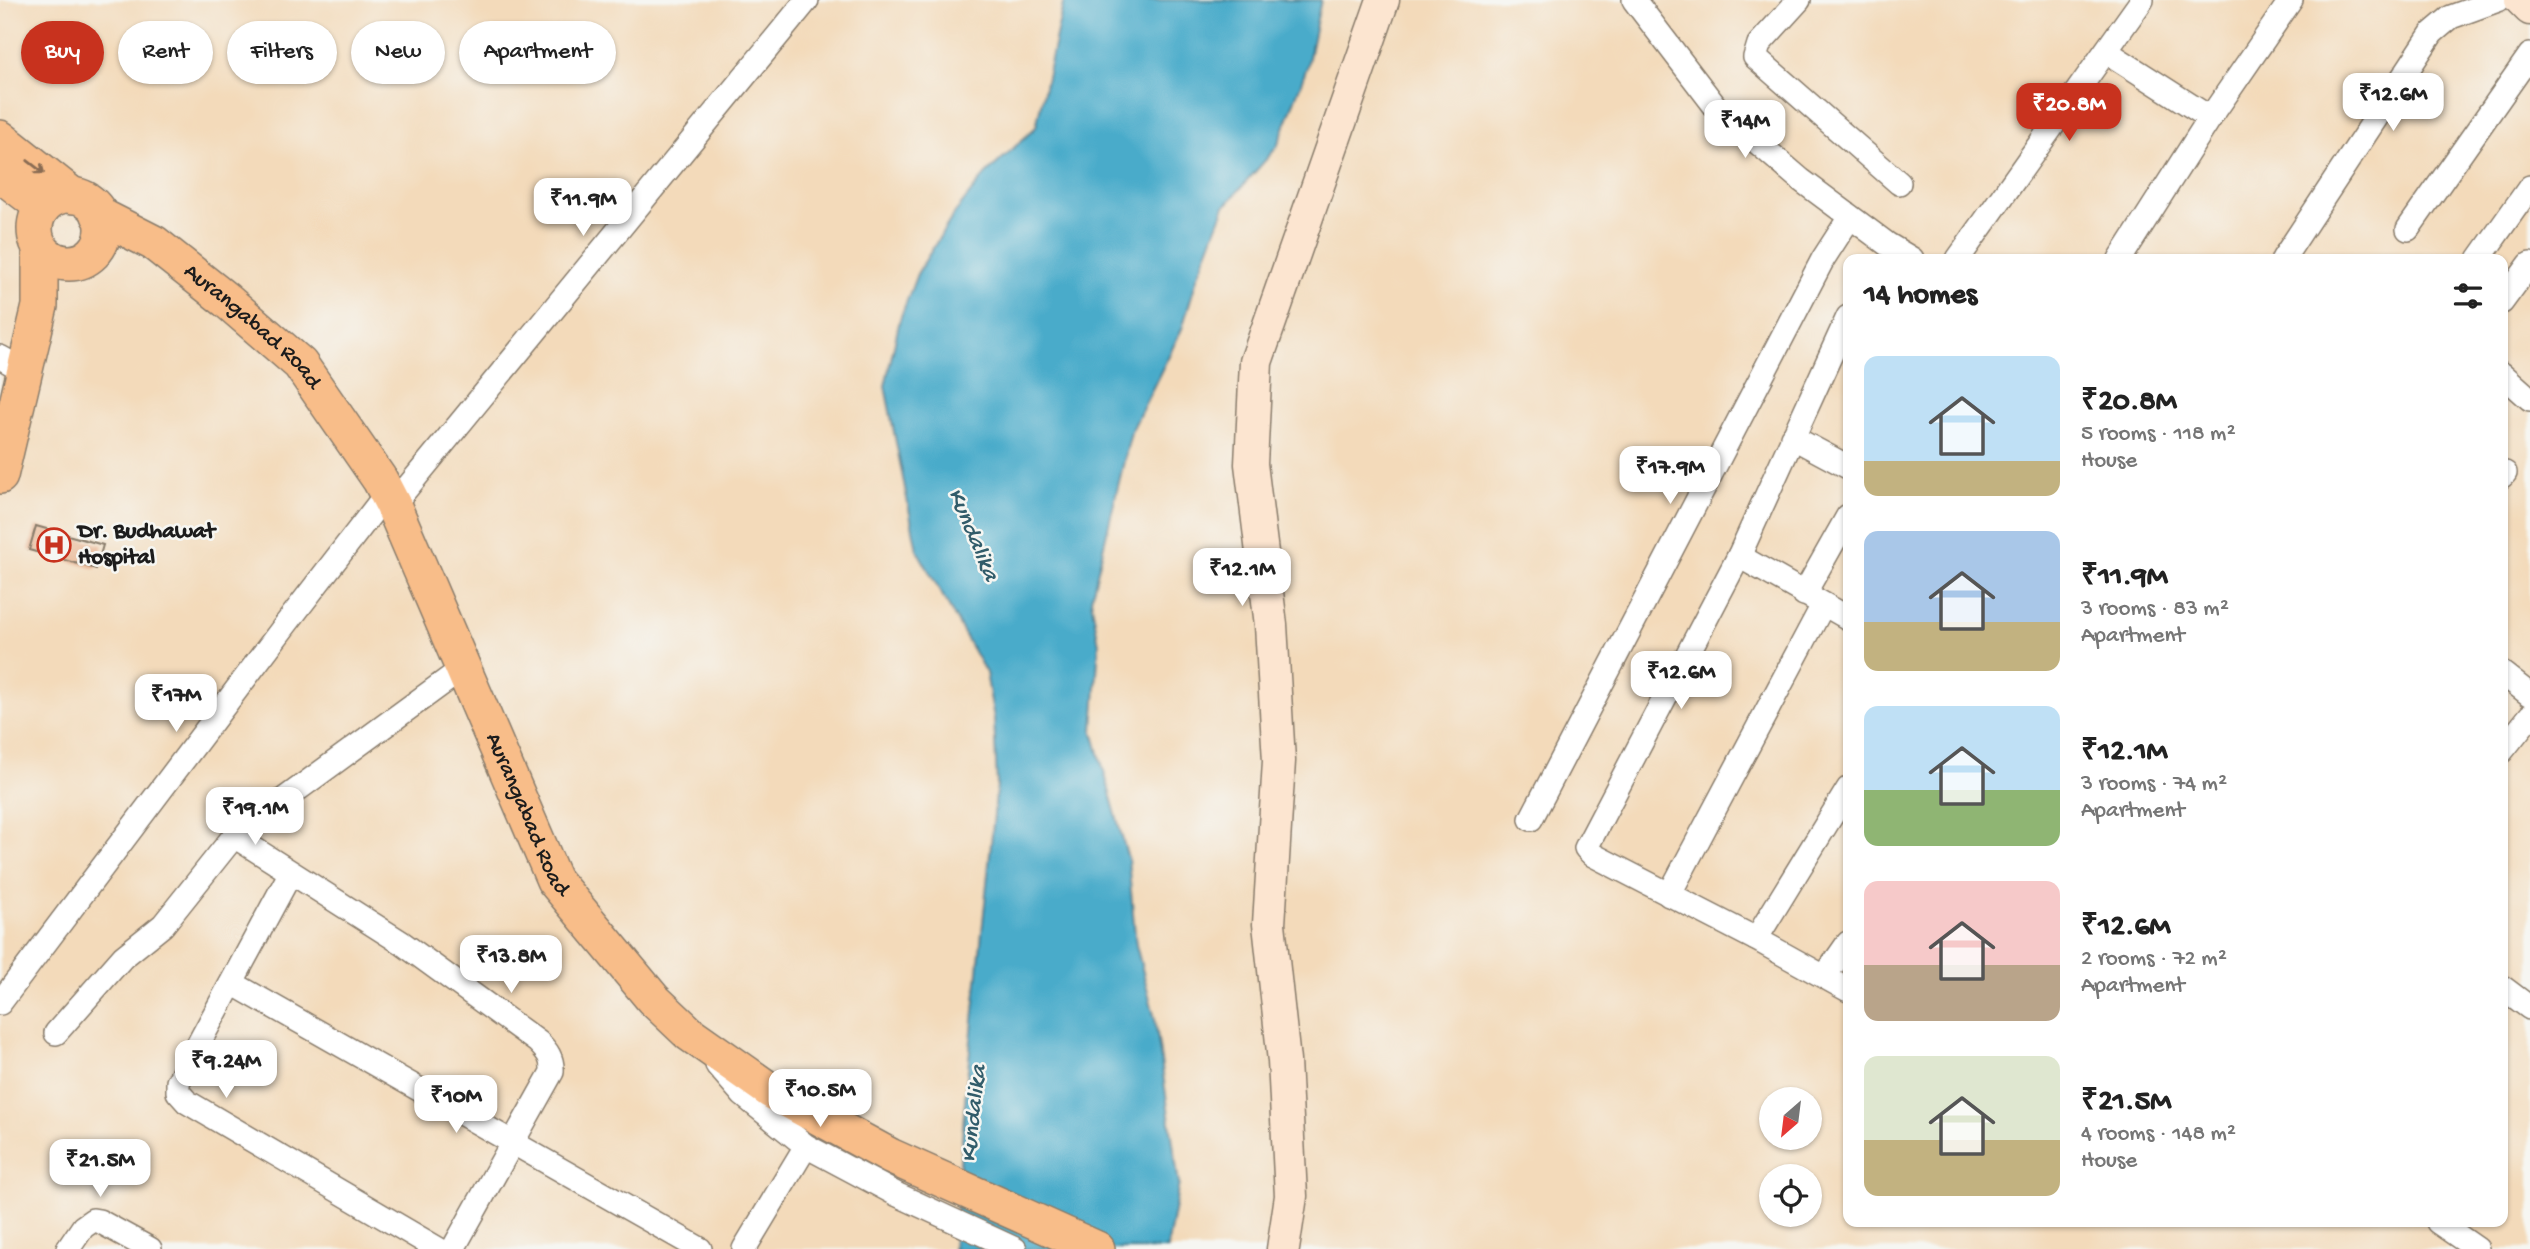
<!DOCTYPE html>
<meta charset="utf-8">
<style>
:root{--surface:#fff;--page:#f6f6f6;--text:#222;--muted:#767676;--accent:#c8321e}
body{margin:0;font-family:"Gochi Hand",sans-serif;background:var(--page);color:var(--text);height:100vh;display:flex;flex-direction:column;font-size:26px;white-space:nowrap}
*{box-sizing:border-box;margin:0}
p{font-size:23px;color:var(--muted)}
.icon{flex:none;width:38px;height:38px;fill:none;stroke:currentColor;stroke-width:2;stroke-linecap:round;stroke-linejoin:round}
.map{position:relative;flex:1;overflow:hidden}
.sheet{position:absolute;left:1843px;top:254px;width:665px;height:973px;display:flex;flex-direction:column;background:var(--surface);border-radius:14px;box-shadow:0 2px 5px #0004}
.sheet>*{flex:none}
.hud{position:absolute;left:21px;top:21px;width:665px;height:63px;display:flex;gap:14px}
.needle{width:46px;rotate:208deg}
.tools{position:absolute;left:1759px;top:1087px;display:grid;gap:14px}
.tools a{display:grid;place-items:center;width:63px;height:63px;border-radius:50%;background:var(--surface);box-shadow:0 2px 5px #0004;font-size:35px}
.price{position:absolute;translate:-50% -60px;padding:0 16px;border-radius:14px;background:#fff;color:#222;font-size:23px;line-height:46px;filter:drop-shadow(0 2px 4px #0008)}
.price::after{content:'';position:absolute;left:50%;top:42px;width:21px;height:16px;margin-left:-10px;background:inherit;clip-path:polygon(0 0,100% 0,50% 100%)}
.price.selected{background:var(--accent);color:#fff}
ul{padding:0;list-style:none}
li{display:flex;align-items:center;gap:21px;height:175px;padding:0 21px}
li span{display:grid;place-items:center;flex:none;width:196px;height:140px;border-radius:14px;color:#555}
li>.icon{margin-inline-start:auto}
span .icon{width:84px;height:84px;fill:#fffc;stroke-width:1}
li b{font-size:30px}
h2{display:flex;justify-content:space-between;align-items:center;height:84px;padding:0 21px;font-size:30px}
.chip{padding:0 24px;border-radius:32px;background:var(--surface);box-shadow:0 2px 5px #0004;font-size:24px;line-height:63px}
.chip.selected{background:var(--accent);color:#fff}
.map>svg:first-child{display:block}
.water{fill:#4aabca;stroke:#336473;stroke-width:2}
.building{fill:#e49f6f}
.lines{fill:none;stroke-linecap:round;stroke-linejoin:round}
.street-casing{stroke:#887b6b;stroke-width:26}
.secondary-casing{stroke:#887b6b;stroke-width:35}
.primary-casing{stroke:#887b6b;stroke-width:38}
.street{stroke:#fff;stroke-width:23}
.secondary{stroke:#fce5d0;stroke-width:32}
.primary{stroke:#f8bd89;stroke-width:35}
.oneway{stroke:#8a6c52}
.labels{text-anchor:middle;dominant-baseline:central;stroke-width:5;stroke-linejoin:round;paint-order:stroke}
.street-label{font-size:23px;fill:#1c1c1c;stroke:#f6f6f2}
.poi-label{font-size:23px;font-weight:bold;fill:#1c1c1c;stroke:#f6f6f2;text-anchor:start}
.water-label{font-size:24px;font-style:italic;fill:#315c6a;stroke:#f6f6f2}
</style>
<div class="map">
<svg width="2530" height="1249" viewBox="0 0 2530 1249">
<rect width="100%" height="100%" fill="#f6f6f2"/>
<filter id="ink" filterUnits="userSpaceOnUse"><feTurbulence type="fractalNoise" baseFrequency=".0143" numOctaves="2"/><feDisplacementMap in="SourceGraphic" scale="14" xChannelSelector="R" yChannelSelector="G"/><feConvolveMatrix kernelMatrix="1 2 1 2 8 2 1 2 1" color-interpolation-filters="sRGB"/></filter>
<filter id="wash" filterUnits="userSpaceOnUse"><feTurbulence type="fractalNoise" baseFrequency=".00686" numOctaves="4" result="noise"/><feDisplacementMap in="SourceGraphic" scale="28" xChannelSelector="R" yChannelSelector="G"/><feGaussianBlur stdDeviation="1.57" result="paint"/><feColorMatrix in="noise" values="0 0 0 0 0 0 0 0 0 0 0 0 0 0 0 0 0 1.4 0 .05"/><feComposite in="paint" operator="in"/></filter>
<g filter="url(#wash)">
<rect width="100%" height="100%" fill="#f3daba"/>
<path class="water" d="M 1064,0 L 1321,0 L 1307,67 L 1277,147 L 1225,206 L 1197,278 L 1182,329 L 1131,432 L 1091,599 L 1099,644 L 1093,731 L 1128,859 L 1136,945 L 1155,1019 L 1179,1184 L 1167,1249 L 953,1249 L 966,1089 L 997,785 L 994,718 L 986,673 L 917,550 L 885,386 L 900,319 L 917,274 L 954,214 L 985,175 L 1036,127 Z"/>
<g id="blocks">
<path class="building" d="M 36,526 L 103,545 L 96,569 L 29,550 Z"/>
</g>
</g>
<g filter="url(#ink)">
<use href="#blocks" fill-opacity="0" stroke="#887b6b" stroke-width="2"/>
<g class="lines">
<defs>
<g id="street">
<path d="M 1634,0 L 1715,106 L 1801,180 L 1887,244 L 1912,259"/>
<path d="M 1799,0 L 1759,44 L 1755,57 L 1899,183"/>
<path d="M 2107,52 L 2210,118"/>
<path d="M 2408,229 L 2530,55"/>
<path d="M 1958,259 L 2142,0"/>
<path d="M 2120,259 L 2210,118 L 2291,0"/>
<path d="M 2283,259 L 2432,33 L 2451,17 L 2498,0"/>
<path d="M 2479,259 L 2530,187"/>
<path d="M 2502,302 L 2530,264"/>
<path d="M 1848,317 L 1739,556 L 1586,848 L 1593,855 L 1756,939 L 1848,990"/>
<path d="M 0,357 L 23,370"/>
<path d="M 2502,374 L 2530,399"/>
<path d="M 1792,437 L 1848,467"/>
<path d="M 2502,476 L 2505,473"/>
<path d="M 393,505 L 807,0"/>
<path d="M 1739,556 L 1848,618"/>
<path d="M 1804,594 L 1848,516"/>
<path d="M 2502,673 L 2530,695"/>
<path d="M 2502,751 L 2530,716"/>
<path d="M 1531,819 L 1823,259 L 1850,217"/>
<path d="M 234,836 L 402,943 L 538,1042 C 547,1051 553,1058 552,1072 L 453,1249"/>
<path d="M 290,874 L 178,1082 L 178,1092 L 187,1102 L 438,1249"/>
<path d="M 1669,895 L 1823,605"/>
<path d="M 1756,939 L 1848,789"/>
<path d="M 1825,976 L 1848,943"/>
<path d="M 232,983 L 700,1249"/>
<path d="M 2502,987 L 2530,1008"/>
<path d="M 0,1003 L 286,624 L 387,493"/>
<path d="M 56,1033 L 123,957 L 163,925 L 234,836 L 462,669"/>
<path d="M 717,1065 L 743,1095 L 806,1146 L 898,1195 L 1015,1249"/>
<path d="M 2438,1222 L 2477,1249"/>
<path d="M 68,1249 L 83,1227 L 93,1220 L 99,1221 L 150,1249"/>
<path d="M 744,1249 L 806,1146"/>
</g>
<g id="secondary">
<path d="M 2521,0 L 2530,9"/>
<path d="M 1283,1249 L 1291,1196 L 1284,1061 L 1269,924 L 1279,761 L 1271,625 L 1251,464 L 1256,362 L 1383,0"/>
</g>
<g id="primary">
<path d="M 0,138 L 73,196"/>
<path d="M 0,174 L 43,207"/>
<circle cx="69" cy="229" r="34"/>
<path id="s1" d="M 99,215 L 154,243 L 226,300 L 300,364 L 380,480 L 393,505 L 554,880 L 653,999 L 690,1034 L 771,1091 L 890,1156 L 1097,1249"/>
<path d="M 0,476 L 40,306 L 40,247"/>
</g>
</defs>
<use href="#street" class="street-casing"/>
<use href="#secondary" class="secondary-casing"/>
<use href="#primary" class="primary-casing"/>
<use href="#street" class="street"/>
<use href="#secondary" class="secondary"/>
<use href="#primary" class="primary"/>
</g>
<defs><path id="oneway-shaft" d="M-6 0H5M1.5-3L5.5 0L1.5 3" fill="none" stroke-width="1.6" stroke-linecap="round" stroke-linejoin="round" transform="scale(1.75)"/></defs>
<use class="oneway" href="#oneway-shaft" transform="translate(36 167) rotate(38)"/>
</g>
<defs>
<symbol id="hospital-ring" viewBox="-11 -11 22 22"><circle r="9.5" fill="#f6f6f2" stroke="#c8321e" stroke-width="1.5"/><path d="M-5-5h3v3.5h4V-5h3V5h-3V1.5h-4V5h-3Z" fill="#c8321e"/></symbol>
</defs>
<g fill-rule="evenodd">
<use href="#hospital-ring" x="35" y="526" width="38" height="38"/>
</g>
<g class="labels">
<g class="street-label">
<text stroke="none"><textPath href="#s1" startOffset="191">Aurangabad Road</textPath></text>
<text stroke="none"><textPath href="#s1" startOffset="758">Aurangabad Road</textPath></text>
</g>
<g class="poi-label">
<text x="78" y="532">Dr. Budhawat<tspan x="78" dy="26">Hospital</tspan></text>
</g>
<g class="water-label">
<text transform="translate(972 535) rotate(67)">Kundalika</text>
<text transform="translate(975 1114) rotate(-84)">Kundalika</text>
</g>
</g>
</svg>
<div class="tools">
<a><svg class="needle" viewBox="-14 -14 28 28"><path d="M0-13l5 13h-10z" fill="#e53935"/><path d="M0 13l5-13h-10z" fill="#767676"/></svg></a>
<a><svg class="icon" aria-label="locate" viewBox="0 0 24 24"><circle cx="12" cy="12" r="6"/><path d="M12 2v4M12 18v4M2 12h4M18 12h4"/></svg></a>
</div>
<b class="price" style="left:2393px;top:133px">₹12.6M</b>
<b class="price selected" style="left:2069px;top:143px">₹20.8M</b>
<b class="price" style="left:1745px;top:160px">₹14M</b>
<b class="price" style="left:583px;top:238px">₹11.9M</b>
<b class="price" style="left:1670px;top:506px">₹17.9M</b>
<b class="price" style="left:1242px;top:608px">₹12.1M</b>
<b class="price" style="left:1681px;top:711px">₹12.6M</b>
<b class="price" style="left:176px;top:734px">₹17M</b>
<b class="price" style="left:255px;top:847px">₹19.1M</b>
<b class="price" style="left:511px;top:995px">₹13.8M</b>
<b class="price" style="left:226px;top:1100px">₹9.24M</b>
<b class="price" style="left:820px;top:1129px">₹10.5M</b>
<b class="price" style="left:456px;top:1135px">₹10M</b>
<b class="price" style="left:100px;top:1199px">₹21.5M</b>
<div class="hud">
<a class="chip selected">Buy</a>
<a class="chip">Rent</a>
<a class="chip">Filters</a>
<a class="chip">New</a>
<a class="chip">Apartment</a>
</div>
<section class="sheet">
<h2>14 homes<svg class="icon" aria-label="filters" viewBox="0 0 24 24"><path d="M4 7h16M4 17h16"/><circle cx="9" cy="7" r="2"/><circle cx="15" cy="17" r="2"/></svg></h2>
<ul>
<li><span style="background:linear-gradient(#bfe0f5 75%,#c2b280 0)"><svg class="icon" aria-label="home" viewBox="0 0 24 24"><path d="M3 11l9-7 9 7M6 9v11h12V9"/></svg></span><div><b>₹20.8M</b><p>5 rooms · 118 m²</p><p>House</p></div></li>
<li><span style="background:linear-gradient(#a9c7e8 65%,#c2b280 0)"><svg class="icon" aria-label="home" viewBox="0 0 24 24"><path d="M3 11l9-7 9 7M6 9v11h12V9"/></svg></span><div><b>₹11.9M</b><p>3 rooms · 83 m²</p><p>Apartment</p></div></li>
<li><span style="background:linear-gradient(#bfe0f5 60%,#8fb573 0)"><svg class="icon" aria-label="home" viewBox="0 0 24 24"><path d="M3 11l9-7 9 7M6 9v11h12V9"/></svg></span><div><b>₹12.1M</b><p>3 rooms · 74 m²</p><p>Apartment</p></div></li>
<li><span style="background:linear-gradient(#f6c9c9 60%,#b9a48a 0)"><svg class="icon" aria-label="home" viewBox="0 0 24 24"><path d="M3 11l9-7 9 7M6 9v11h12V9"/></svg></span><div><b>₹12.6M</b><p>2 rooms · 72 m²</p><p>Apartment</p></div></li>
<li><span style="background:linear-gradient(#dfe7d0 60%,#c2b280 0)"><svg class="icon" aria-label="home" viewBox="0 0 24 24"><path d="M3 11l9-7 9 7M6 9v11h12V9"/></svg></span><div><b>₹21.5M</b><p>4 rooms · 148 m²</p><p>House</p></div></li>
</ul>
</section>
</div>
